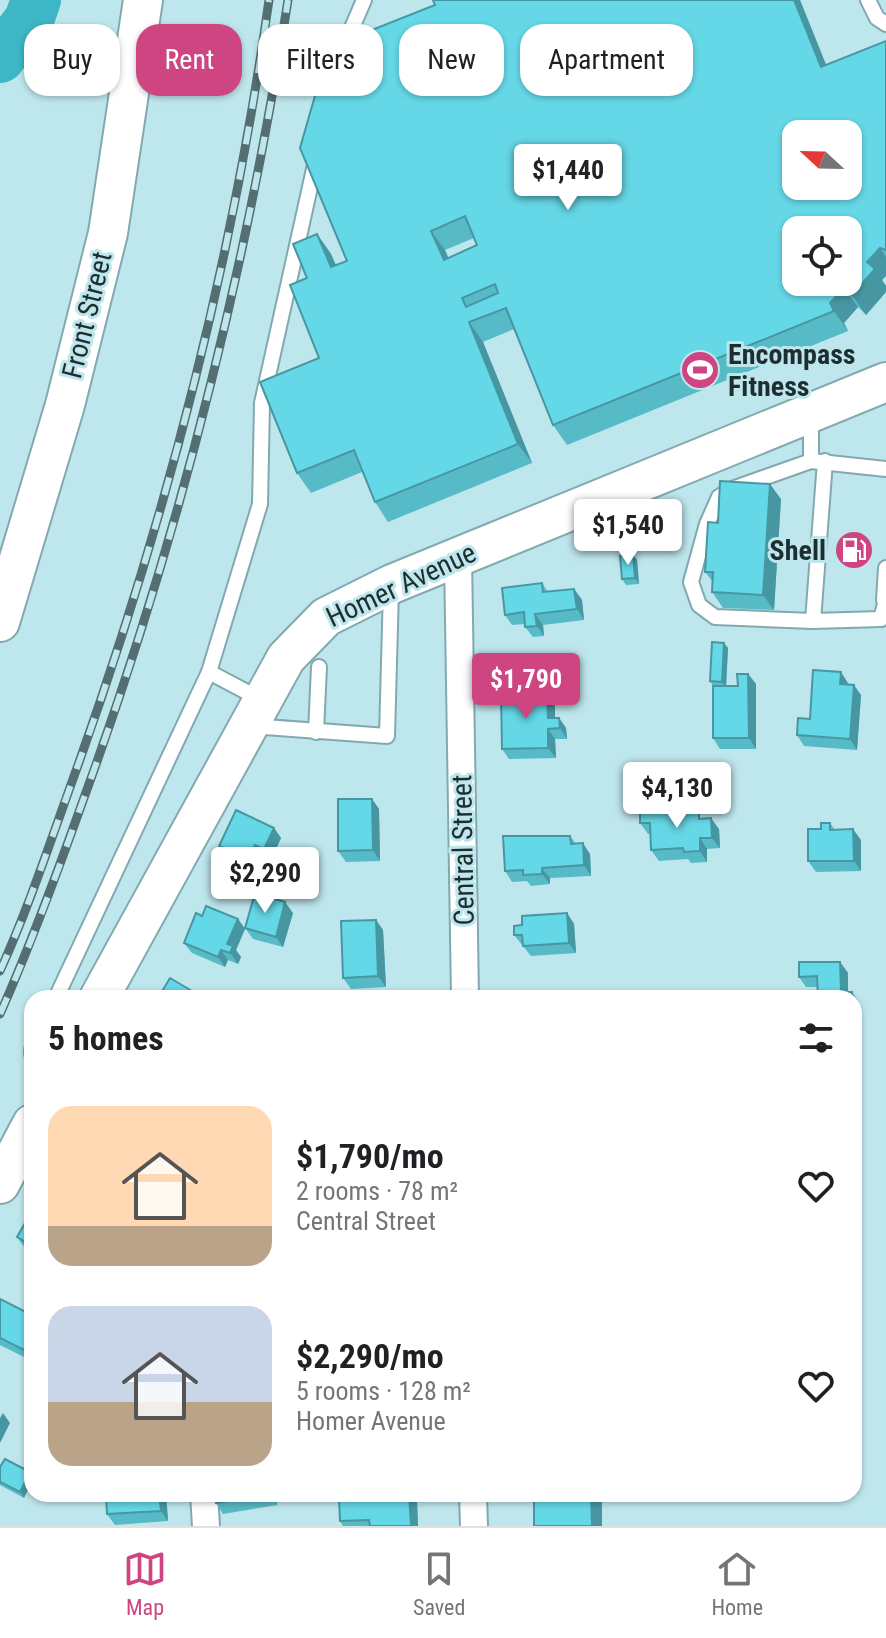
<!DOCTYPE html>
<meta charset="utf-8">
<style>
:root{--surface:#fff;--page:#f6f6f6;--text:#202124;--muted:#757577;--line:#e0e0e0;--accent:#ce4581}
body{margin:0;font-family:"Roboto Condensed",sans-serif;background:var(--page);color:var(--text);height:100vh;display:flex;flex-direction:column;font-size:30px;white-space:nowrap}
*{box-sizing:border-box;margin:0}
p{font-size:26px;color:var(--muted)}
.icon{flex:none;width:44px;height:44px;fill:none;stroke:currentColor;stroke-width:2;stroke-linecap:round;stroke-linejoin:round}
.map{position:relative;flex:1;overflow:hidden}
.panel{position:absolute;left:24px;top:990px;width:838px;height:512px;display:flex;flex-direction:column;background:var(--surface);border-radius:24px;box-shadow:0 2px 6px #0004}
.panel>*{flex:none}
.top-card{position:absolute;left:24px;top:24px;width:838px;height:72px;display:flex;gap:16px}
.needle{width:52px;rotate:292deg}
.fabs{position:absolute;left:782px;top:120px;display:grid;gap:16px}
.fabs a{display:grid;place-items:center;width:80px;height:80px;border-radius:16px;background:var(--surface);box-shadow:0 2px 6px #0004;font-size:40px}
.price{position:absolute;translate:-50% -68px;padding:0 18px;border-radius:8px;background:#fff;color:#222;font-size:26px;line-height:52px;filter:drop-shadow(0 2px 4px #0008)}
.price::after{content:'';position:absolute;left:50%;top:48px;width:24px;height:18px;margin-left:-12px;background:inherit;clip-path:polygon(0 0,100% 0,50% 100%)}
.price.current{background:var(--accent);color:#fff}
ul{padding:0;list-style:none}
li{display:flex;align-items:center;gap:24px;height:200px;padding:0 24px}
li span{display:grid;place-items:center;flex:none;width:224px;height:160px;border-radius:24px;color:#555}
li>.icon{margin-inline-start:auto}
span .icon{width:96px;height:96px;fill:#fffc;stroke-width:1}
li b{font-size:34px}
h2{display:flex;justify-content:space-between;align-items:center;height:96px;padding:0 24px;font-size:34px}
.pill{padding:0 28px;border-radius:24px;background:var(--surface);box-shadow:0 2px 6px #0004;font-size:28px;line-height:72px}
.pill.current{background:var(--accent);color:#fff}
.tabs{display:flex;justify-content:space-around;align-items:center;height:112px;border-top:2px solid var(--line);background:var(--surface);font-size:22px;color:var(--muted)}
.tabs a{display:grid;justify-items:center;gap:4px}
.tabs .current{color:var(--accent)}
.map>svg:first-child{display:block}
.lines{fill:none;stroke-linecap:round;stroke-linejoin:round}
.river{stroke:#3db6c5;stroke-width:50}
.lane-casing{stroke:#82a9af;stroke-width:18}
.street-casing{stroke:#82a9af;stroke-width:30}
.secondary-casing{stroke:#82a9af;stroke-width:42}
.lane{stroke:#fff;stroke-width:14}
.street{stroke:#fff;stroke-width:26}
.secondary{stroke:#fff;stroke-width:38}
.rail-casing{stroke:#556e71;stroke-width:9}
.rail{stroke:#bee7ed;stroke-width:6;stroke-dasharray:18;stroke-linecap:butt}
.wall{fill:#57bac7;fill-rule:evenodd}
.shaded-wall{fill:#4797a2}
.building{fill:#65d8e7;stroke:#4797a2;stroke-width:2;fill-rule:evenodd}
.labels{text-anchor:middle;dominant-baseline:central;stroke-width:6;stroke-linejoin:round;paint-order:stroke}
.street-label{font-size:28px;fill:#1e2e30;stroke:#bee7ed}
.poi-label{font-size:28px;font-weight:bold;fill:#1e2e30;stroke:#bee7ed;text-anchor:start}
</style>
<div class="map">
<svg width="886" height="1526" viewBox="0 0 886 1526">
<rect width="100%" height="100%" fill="#bee7ed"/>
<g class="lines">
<path class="river" d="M 0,58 L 29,20 L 36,0"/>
<defs>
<g id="lane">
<path d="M 868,0 L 877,18 L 886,24"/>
<path d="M 339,58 L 364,0"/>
<path d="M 811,417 L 811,461 L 886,469"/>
<path d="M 811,461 L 732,489 L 719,497 L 707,524 L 691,582 L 699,605 L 715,617 L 813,621"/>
<path d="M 825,461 L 813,621 L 881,619 L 886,600"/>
<path d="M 884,600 L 886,568"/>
<path d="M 209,672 L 262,700"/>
<path d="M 252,726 L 387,736 L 391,589"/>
<path d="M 316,732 L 319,667"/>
<path d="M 56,998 L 209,672 L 260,504 L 262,403 L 316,160"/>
<path d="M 32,1050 L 32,1054"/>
</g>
<g id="street">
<path d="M 458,557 L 465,998"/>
<path d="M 204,1494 L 206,1526"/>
<path d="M 473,1494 L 474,1526"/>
</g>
<g id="secondary">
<path d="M 0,622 L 65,405 L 108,233 L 143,0"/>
<path d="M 99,998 L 286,658 L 326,617 L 392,584 L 886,382"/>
<path d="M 0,1184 L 32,1124"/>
</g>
</defs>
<use href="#lane" class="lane-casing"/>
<use href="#street" class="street-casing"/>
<use href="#secondary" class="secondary-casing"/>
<use href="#lane" class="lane"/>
<use href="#street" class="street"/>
<use href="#secondary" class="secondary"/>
<defs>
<g id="rail">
<path d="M 0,971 C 28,909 50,843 73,779 C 164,527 232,265 269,0"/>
<path d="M 0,1014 C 32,942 59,868 85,795 C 179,537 246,271 288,0"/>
</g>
</defs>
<use href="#rail" class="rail-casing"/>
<use href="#rail" class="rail"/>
</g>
<g class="wall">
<path d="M 433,0 L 800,0 L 826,65 L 886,41 L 886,276 L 882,280 L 886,286 L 886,292 L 866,315 L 858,307 L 844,323 L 848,331 L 567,445 L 553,425 L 514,329 L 483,342 L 532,463 L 388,522 L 375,502 L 362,472 L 311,493 L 297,473 L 319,358 L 307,278 L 317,234 L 331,254 L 336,265 L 347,261 L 435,5 ZM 474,238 L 477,245 L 448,258 L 445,250 Z"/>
<path d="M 781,499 L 774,610 L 723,608 L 712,592 L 713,582 L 705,572 L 718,523 Z"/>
<path d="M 633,555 L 637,560 L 639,584 L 626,585 L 622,579 Z"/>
<path d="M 542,583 L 548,592 L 574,589 L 582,600 L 584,620 L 543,625 L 544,636 L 533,637 L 525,627 L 525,624 L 512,625 L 505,615 Z"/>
<path d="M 724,643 L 728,648 L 726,686 L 738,686 L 748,674 L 756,684 L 756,749 L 720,749 L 713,738 L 713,686 L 710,681 Z"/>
<path d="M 848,683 L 861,695 L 857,750 L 804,746 L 797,735 L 810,719 Z"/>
<path d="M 547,693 L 555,704 L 555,718 L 559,718 L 566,728 L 567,739 L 555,739 L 556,758 L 509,759 L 502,749 Z"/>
<path d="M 372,799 L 379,809 L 380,861 L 346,862 L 338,851 Z"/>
<path d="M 705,818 L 719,829 L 720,848 L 707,849 L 707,862 L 691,863 L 688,859 L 659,861 L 651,850 L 650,834 L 648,834 L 640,823 Z"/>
<path d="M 830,823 L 835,830 L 861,840 L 861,871 L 816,872 L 808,861 L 821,829 Z"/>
<path d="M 274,828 L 281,838 L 271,860 L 262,856 L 255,870 L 227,857 L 219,846 Z"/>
<path d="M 570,836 L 576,844 L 590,854 L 591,876 L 550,878 L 550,884 L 531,886 L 527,881 L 512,882 L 505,871 Z"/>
<path d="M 293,913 L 283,947 L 253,939 L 245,928 Z"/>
<path d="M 567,913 L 574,924 L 576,953 L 531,956 L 514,935 Z"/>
<path d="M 202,916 L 238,919 L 245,929 L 236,950 L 241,957 L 238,964 L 228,960 L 225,967 L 192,953 L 184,943 Z"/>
<path d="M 376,920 L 383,930 L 386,987 L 351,989 L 343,978 Z"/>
<path d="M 840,962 L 848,973 L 848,992 L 859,1002 L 859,1033 L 854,1033 L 854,998 L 818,987 L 806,987 L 799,977 Z"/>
<path d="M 32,1211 L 32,1252 L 25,1248 L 17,1237 Z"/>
<path d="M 0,1299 L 32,1315 L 32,1361 L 0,1345 Z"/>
<path d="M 5,1459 L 24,1498 L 0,1485 L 0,1467 Z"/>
<path d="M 166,1494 L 168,1521 L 115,1525 L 107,1514 Z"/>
<path d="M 214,1494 L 275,1494 L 277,1505 L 223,1514 L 216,1503 Z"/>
<path d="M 417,1501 L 418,1526 L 343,1526 L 340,1521 Z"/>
</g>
<g class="shaded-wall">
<path d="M 794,0 L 800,0 L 835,87 L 821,67 Z"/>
<path d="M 431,231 L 445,250 L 458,280 L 444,260 Z"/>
<path d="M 317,234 L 331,254 L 344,286 L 331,267 Z"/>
<path d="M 880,248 L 886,257 L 886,276 L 882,280 L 886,286 L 886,292 L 866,315 L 852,295 L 867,262 Z"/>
<path d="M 844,288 L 858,307 L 844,323 L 848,331 L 834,311 L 830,303 Z"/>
<path d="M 469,322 L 483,342 L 532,463 L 518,444 Z"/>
<path d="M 770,484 L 781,499 L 774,610 L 763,595 Z"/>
<path d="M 633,555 L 637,560 L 639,584 L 635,578 Z"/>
<path d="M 574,589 L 582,600 L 584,620 L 577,609 Z"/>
<path d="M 535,614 L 543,625 L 544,636 L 537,626 Z"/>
<path d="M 724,643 L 728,648 L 726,687 L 722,682 Z"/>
<path d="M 841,672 L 848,683 L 847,694 L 840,684 Z"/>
<path d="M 748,674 L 756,684 L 756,749 L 749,738 Z"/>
<path d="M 854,685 L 861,695 L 857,750 L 850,739 Z"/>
<path d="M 547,693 L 555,704 L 555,728 L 548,718 Z"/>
<path d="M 559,718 L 566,728 L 567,739 L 560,728 Z"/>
<path d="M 548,729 L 555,739 L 556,758 L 548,748 Z"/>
<path d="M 372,799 L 379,809 L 380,861 L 373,850 Z"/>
<path d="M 711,818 L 719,829 L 720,848 L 712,838 Z"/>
<path d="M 274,828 L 281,838 L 271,860 L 264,849 Z"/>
<path d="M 853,829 L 861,840 L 861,871 L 854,861 Z"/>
<path d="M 700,838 L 707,849 L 707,862 L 700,851 Z"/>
<path d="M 583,843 L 590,854 L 591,876 L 584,865 Z"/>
<path d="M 255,845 L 262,856 L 255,870 L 248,859 Z"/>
<path d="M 542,868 L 550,878 L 550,884 L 542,874 Z"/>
<path d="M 285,902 L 293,913 L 283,947 L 276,937 Z"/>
<path d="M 567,913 L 574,924 L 576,953 L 569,943 Z"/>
<path d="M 238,919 L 245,929 L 236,950 L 241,957 L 238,964 L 230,953 L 227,944 Z"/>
<path d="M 376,920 L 383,930 L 386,987 L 378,976 Z"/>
<path d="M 221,950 L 228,960 L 225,967 L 218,957 Z"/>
<path d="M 840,962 L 848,973 L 848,998 L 841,992 Z"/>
<path d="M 192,991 L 197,998 L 188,998 Z"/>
<path d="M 852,992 L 859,1002 L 859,1033 L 854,1025 L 854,998 L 852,998 Z"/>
<path d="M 854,1098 L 856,1100 L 858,1143 L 854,1136 Z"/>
<path d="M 854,1327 L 856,1329 L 856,1360 L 854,1357 Z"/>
<path d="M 3,1413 L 10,1423 L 0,1443 L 0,1418 Z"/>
<path d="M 30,1472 L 32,1475 L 32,1482 L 24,1498 L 20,1492 Z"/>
<path d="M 159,1494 L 166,1494 L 168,1521 L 161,1511 Z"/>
<path d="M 269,1494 L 275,1494 L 277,1505 Z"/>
<path d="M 409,1494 L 412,1494 L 417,1501 L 418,1526 L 411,1526 Z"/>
<path d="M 591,1494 L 602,1494 L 602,1526 L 592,1526 Z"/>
</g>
<g class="building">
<path d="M 433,0 L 794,0 L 821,67 L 886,41 L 886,250 L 880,248 L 867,262 L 875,269 L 852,295 L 844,288 L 830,303 L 834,311 L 553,425 L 506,308 L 469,322 L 518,444 L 375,502 L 354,450 L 297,473 L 260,382 L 319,358 L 290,285 L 307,278 L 293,244 L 317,234 L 331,267 L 347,261 L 300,148 L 329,47 L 435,5 ZM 796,134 L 848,134 L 848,186 L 796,186 ZM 465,216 L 477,245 L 444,260 L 431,231 ZM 796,230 L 848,230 L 848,282 L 796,282 ZM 495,284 L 498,293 L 466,307 L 462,298 Z"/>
<path d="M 720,481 L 770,484 L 763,595 L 712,592 L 713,572 L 705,572 L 708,522 L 718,523 Z"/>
<path d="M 633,555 L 635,578 L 622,579 L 620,556 Z"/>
<path d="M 542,583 L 543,592 L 574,589 L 577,609 L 535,614 L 537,626 L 525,627 L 524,612 L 505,615 L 502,588 Z"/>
<path d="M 712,642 L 724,643 L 722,682 L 710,681 Z"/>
<path d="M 813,670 L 841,672 L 840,684 L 854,685 L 850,739 L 797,735 L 798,718 L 810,719 Z"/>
<path d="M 737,674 L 748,674 L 749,738 L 713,738 L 713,686 L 738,686 Z"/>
<path d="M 547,693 L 548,718 L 559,718 L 560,728 L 548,729 L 548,748 L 502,749 L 501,694 Z"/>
<path d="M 338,799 L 372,799 L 373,850 L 338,851 Z"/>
<path d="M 236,810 L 274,828 L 264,849 L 255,845 L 248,859 L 219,846 Z"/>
<path d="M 699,810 L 699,819 L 711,818 L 712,838 L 700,838 L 700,851 L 684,852 L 683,848 L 651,850 L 650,823 L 640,823 L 640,813 Z"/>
<path d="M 821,823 L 830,823 L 830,830 L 853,829 L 854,861 L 808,861 L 808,829 L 821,829 Z"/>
<path d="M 503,836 L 570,836 L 571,844 L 583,843 L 584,865 L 542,868 L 542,874 L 523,875 L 523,870 L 505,871 Z"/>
<path d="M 255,893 L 285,902 L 276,937 L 245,928 Z"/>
<path d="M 206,906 L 238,919 L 227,944 L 233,946 L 230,953 L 221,950 L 218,957 L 184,943 L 196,913 L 202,916 Z"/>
<path d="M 567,913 L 569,943 L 523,946 L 522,935 L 514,935 L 514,926 L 522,925 L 522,916 Z"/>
<path d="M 376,920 L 378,976 L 343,978 L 341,921 Z"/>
<path d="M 799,962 L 840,962 L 841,992 L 852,992 L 852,998 L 818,998 L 817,976 L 799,977 Z"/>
<path d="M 170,978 L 192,991 L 188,998 L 158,998 Z"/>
<path d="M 32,1211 L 32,1246 L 17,1237 Z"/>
<path d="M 0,1299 L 32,1315 L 32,1354 L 0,1338 Z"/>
<path d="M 5,1459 L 30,1472 L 20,1492 L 0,1482 L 0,1467 Z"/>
<path d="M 125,1494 L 159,1494 L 161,1511 L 107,1514 L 106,1496 Z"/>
<path d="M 214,1494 L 269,1494 L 216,1503 Z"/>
<path d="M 368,1494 L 409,1494 L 411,1526 L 370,1526 L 369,1520 L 340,1521 L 339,1499 L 368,1498 Z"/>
<path d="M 534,1494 L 591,1494 L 592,1526 L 534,1526 Z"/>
</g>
<defs>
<symbol id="stadium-disc" viewBox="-11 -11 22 22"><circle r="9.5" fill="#ce4581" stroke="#bee7ed"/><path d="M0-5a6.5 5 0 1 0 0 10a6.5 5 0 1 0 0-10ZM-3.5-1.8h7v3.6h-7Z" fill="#fff"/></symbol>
<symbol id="fuel-disc" viewBox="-11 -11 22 22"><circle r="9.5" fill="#ce4581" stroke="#bee7ed"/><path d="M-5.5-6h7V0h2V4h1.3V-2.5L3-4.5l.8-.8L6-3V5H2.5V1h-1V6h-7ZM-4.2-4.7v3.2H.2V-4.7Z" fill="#fff"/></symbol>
</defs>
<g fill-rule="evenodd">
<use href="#stadium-disc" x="678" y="348" width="44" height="44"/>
<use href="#fuel-disc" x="832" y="528" width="44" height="44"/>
</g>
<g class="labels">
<g class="street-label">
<text transform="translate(87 315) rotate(-76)">Front Street</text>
<text transform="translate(401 585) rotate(-25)">Homer Avenue</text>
<text transform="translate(463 850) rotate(-91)">Central Street</text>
</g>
<g class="poi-label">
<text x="728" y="354">Encompass<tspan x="728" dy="32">Fitness</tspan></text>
<text x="826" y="550" text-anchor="end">Shell</text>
</g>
</g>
</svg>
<div class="fabs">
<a><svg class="needle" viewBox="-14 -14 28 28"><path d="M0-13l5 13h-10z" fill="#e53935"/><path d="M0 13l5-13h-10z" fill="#757577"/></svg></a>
<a><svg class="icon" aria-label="locate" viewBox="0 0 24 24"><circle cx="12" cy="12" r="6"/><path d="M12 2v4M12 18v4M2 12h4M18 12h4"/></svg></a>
</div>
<b class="price" style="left:568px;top:212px">$1,440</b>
<b class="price" style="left:628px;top:567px">$1,540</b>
<b class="price current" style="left:526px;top:721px">$1,790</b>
<b class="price" style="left:677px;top:830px">$4,130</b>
<b class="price" style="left:265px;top:915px">$2,290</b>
<div class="top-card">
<a class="pill">Buy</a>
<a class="pill current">Rent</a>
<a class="pill">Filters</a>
<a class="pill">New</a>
<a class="pill">Apartment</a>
</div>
<section class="panel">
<h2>5 homes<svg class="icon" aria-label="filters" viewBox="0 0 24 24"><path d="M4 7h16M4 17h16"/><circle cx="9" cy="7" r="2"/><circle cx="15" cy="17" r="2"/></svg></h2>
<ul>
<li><span style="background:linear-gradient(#ffd9b3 75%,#b9a48a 0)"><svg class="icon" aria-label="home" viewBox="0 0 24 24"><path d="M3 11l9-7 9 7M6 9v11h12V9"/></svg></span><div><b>$1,790/mo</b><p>2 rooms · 78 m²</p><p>Central Street</p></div><svg class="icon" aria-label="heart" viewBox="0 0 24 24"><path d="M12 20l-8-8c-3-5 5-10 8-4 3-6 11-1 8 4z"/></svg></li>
<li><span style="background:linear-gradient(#c9d6e8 60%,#b9a48a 0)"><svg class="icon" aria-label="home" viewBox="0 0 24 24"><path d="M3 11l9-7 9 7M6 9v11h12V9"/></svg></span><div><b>$2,290/mo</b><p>5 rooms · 128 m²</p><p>Homer Avenue</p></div><svg class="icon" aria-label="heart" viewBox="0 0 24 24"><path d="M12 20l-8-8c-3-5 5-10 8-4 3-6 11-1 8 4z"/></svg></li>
</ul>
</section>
</div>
<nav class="tabs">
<a class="current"><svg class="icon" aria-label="map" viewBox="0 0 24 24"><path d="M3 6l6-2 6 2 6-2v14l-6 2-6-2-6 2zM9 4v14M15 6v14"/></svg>Map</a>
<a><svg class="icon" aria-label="saved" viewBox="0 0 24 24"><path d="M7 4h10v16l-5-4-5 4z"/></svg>Saved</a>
<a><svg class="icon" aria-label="home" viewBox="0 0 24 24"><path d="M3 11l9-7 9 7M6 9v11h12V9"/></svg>Home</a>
</nav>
